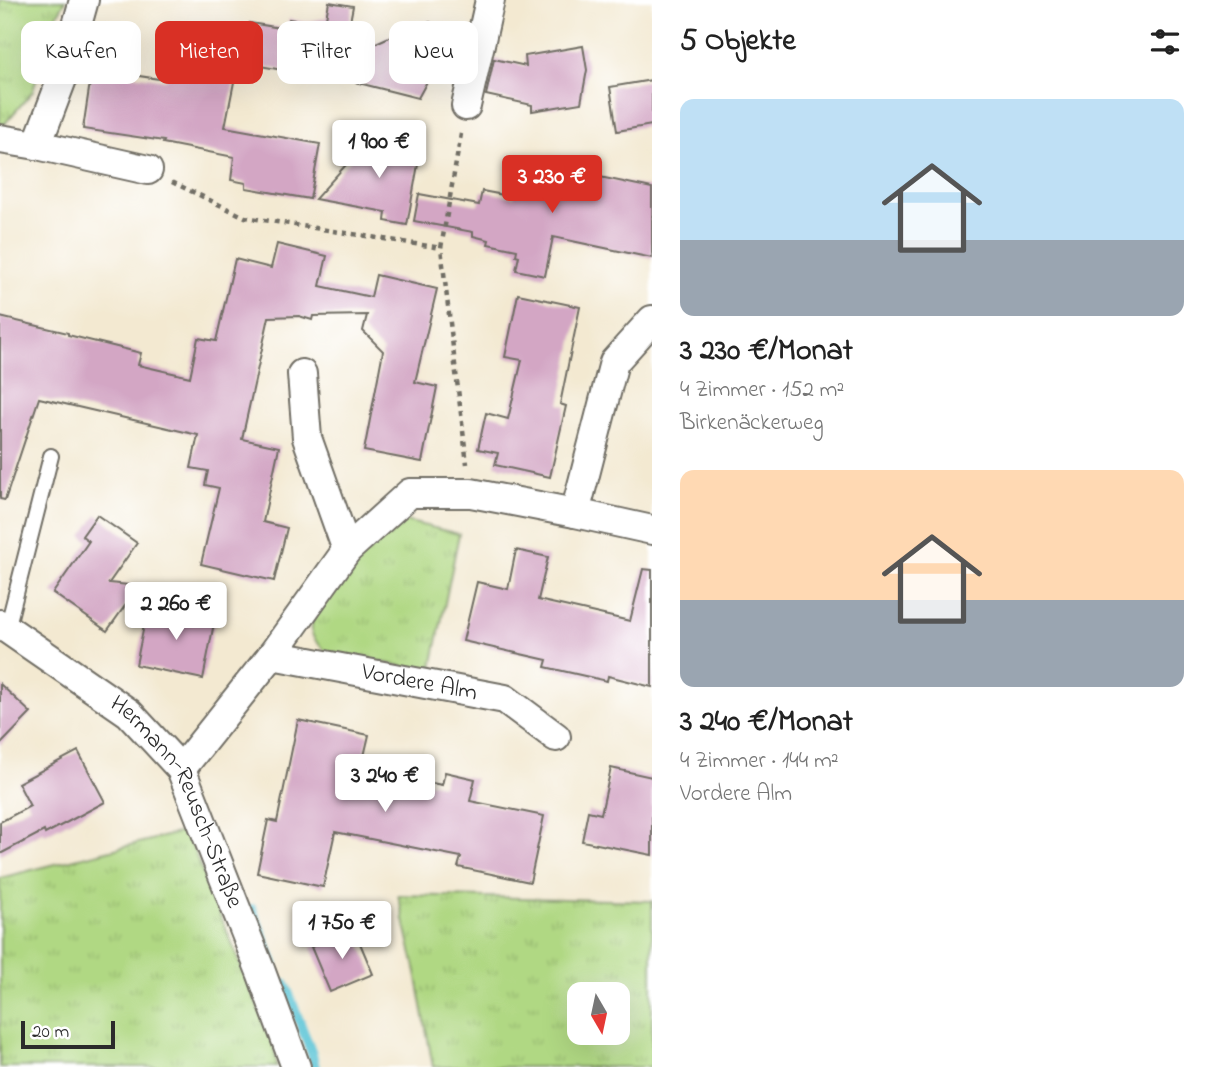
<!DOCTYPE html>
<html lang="de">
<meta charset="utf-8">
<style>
:root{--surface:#fff;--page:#f6f6f6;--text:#222;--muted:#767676;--accent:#d93025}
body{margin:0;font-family:"Indie Flower",sans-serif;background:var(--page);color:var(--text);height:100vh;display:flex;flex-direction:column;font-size:26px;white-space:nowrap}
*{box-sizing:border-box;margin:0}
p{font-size:23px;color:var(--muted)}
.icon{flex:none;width:38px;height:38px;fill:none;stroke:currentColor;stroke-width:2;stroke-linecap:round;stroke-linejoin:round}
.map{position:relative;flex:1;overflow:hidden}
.drawer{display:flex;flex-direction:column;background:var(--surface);width:560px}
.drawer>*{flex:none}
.top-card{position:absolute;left:21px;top:21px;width:525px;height:63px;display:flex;gap:14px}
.needle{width:46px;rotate:171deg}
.fabs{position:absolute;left:567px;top:982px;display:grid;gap:14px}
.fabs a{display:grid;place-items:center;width:63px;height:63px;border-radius:14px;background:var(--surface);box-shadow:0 7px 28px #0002;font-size:35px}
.scale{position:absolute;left:21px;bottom:18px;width:94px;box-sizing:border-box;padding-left:7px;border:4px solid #2b2b2b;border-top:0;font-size:19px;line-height:24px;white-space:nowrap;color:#2b2b2b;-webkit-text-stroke:5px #fff;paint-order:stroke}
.price{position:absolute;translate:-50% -60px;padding:0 16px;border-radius:7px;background:#fff;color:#222;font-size:23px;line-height:46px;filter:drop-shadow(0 2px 4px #0008)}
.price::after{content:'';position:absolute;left:50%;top:42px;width:21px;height:16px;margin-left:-10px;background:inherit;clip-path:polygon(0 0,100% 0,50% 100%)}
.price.active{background:var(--accent);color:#fff}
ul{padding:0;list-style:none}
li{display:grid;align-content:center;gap:14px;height:371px;padding:0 28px}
li span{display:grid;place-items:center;height:217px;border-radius:14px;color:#555}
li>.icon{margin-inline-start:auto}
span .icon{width:126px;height:126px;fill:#fffc;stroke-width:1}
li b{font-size:30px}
h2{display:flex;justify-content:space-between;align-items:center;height:84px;padding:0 28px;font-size:30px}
.chip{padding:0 24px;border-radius:14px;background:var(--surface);box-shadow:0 7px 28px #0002;font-size:24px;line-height:63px}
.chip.active{background:var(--accent);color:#fff}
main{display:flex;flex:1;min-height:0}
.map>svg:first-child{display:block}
.grass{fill:url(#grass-tufts);stroke:#6e8257;stroke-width:2;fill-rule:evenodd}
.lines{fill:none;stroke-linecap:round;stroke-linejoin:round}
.stream{stroke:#5ac4d6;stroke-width:10}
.building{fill:#d3a6c4}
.lane-casing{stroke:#716e65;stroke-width:18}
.street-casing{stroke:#716e65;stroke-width:32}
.path{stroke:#716e65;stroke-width:4.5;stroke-dasharray:5 5;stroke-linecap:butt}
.lane{stroke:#fff;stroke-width:14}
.street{stroke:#fff;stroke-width:28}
.labels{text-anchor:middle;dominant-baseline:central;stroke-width:5;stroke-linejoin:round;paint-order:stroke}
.street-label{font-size:24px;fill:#2b2b2b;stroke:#fff}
</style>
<main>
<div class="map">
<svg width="652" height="1067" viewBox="0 0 652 1067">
<defs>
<pattern id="grass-tufts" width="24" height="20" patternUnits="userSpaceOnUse" patternTransform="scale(1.75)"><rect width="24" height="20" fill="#b0d883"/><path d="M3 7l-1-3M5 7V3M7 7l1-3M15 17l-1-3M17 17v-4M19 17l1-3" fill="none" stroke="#98ba71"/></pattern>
</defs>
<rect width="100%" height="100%" fill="#fff"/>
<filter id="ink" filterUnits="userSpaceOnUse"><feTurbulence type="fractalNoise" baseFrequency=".0143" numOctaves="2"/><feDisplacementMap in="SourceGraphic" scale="14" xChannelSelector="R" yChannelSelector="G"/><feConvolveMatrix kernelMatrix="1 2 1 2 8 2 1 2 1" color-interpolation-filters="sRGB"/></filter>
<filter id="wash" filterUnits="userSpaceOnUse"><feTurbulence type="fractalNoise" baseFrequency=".00686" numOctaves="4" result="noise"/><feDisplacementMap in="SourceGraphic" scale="28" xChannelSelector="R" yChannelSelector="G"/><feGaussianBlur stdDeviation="1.57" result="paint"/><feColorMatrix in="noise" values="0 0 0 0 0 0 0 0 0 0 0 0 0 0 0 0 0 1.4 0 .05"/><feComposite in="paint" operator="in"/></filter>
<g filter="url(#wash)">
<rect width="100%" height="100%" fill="#f3e9d1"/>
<g class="grass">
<path d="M 0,0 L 66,0 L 53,22 L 33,91 L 2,127 L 0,126 Z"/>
<path d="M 397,519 L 459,534 L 431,672 L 326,651 C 311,638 309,634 314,615 L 368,545 Z"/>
<path d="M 186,831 L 274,1047 L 277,1067 L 0,1067 L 0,878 Z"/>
<path d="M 398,895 L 652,901 L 652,1067 L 433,1067 L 416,972 ZM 579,994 L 618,994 L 618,1032 L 579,1032 Z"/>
</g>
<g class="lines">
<g class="stream">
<path d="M 252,909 L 274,964"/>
<path d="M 285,984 L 312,1054 L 315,1067"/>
</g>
</g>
<g id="blocks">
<g class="building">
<path d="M 329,2 L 353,6 L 343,58 L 409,28 L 411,30 L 430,22 L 441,28 L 448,43 L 418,98 L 339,78 L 339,80 L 238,62 L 225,127 L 320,144 L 310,199 L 246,188 L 246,183 L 231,180 L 234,157 L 163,143 L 164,141 L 83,129 L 92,69 L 166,80 L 173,41 L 187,43 L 189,30 L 253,41 L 250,23 L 287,29 L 289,19 L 305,22 L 326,18 Z"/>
<path d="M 583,46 L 587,70 L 581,103 L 532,111 L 532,105 L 486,95 L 494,59 L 526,66 L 525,56 Z"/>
<path d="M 652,80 L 652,125 L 617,131 L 610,87 Z"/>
<path d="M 400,123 L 421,148 L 407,225 L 385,221 L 386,212 L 315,199 L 363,146 L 396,152 Z"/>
<path d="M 534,163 L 652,188 L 652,258 L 553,237 L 545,276 L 516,270 L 519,256 L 516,255 L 517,250 L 488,244 L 489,240 L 473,236 L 473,232 L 414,221 L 419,194 L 479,205 L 482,191 L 514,197 L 518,169 Z"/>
<path d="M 277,244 L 327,256 L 320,286 L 371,297 L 376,275 L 437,289 L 415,382 L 437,387 L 422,462 L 364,451 L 383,351 L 363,331 L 367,315 L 313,316 L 312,320 L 299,316 L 269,317 L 242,439 L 279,447 L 263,522 L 287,528 L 274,581 L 201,564 L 219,488 L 205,485 L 208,471 L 191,468 L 198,435 L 39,398 L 5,500 L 0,499 L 0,317 L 68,333 L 68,335 L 141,353 L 138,365 L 190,377 L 198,338 L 216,341 L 235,259 L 271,268 Z"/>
<path d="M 518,294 L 580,307 L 560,404 L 566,406 L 550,477 L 495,465 L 498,453 L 478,449 L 486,413 L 508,419 L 522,360 L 505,357 Z"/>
<path d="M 97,515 L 137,543 L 109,583 L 139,586 L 107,631 L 53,593 L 89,541 L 82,536 Z"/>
<path d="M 516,550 L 548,557 L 538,600 L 630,621 L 643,569 L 652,570 L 652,687 L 608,676 L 607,681 L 545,667 L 547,660 L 463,641 L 477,582 L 508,589 Z"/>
<path d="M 148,605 L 215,618 L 203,679 L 136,665 Z"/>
<path d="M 0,684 L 31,713 L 0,745 Z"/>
<path d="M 298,720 L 369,735 L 361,769 L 442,785 L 445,772 L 475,779 L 470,801 L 544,816 L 530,882 L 458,867 L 461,857 L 335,832 L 323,887 L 257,873 L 268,820 L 277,822 Z"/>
<path d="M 78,751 L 105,802 L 45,834 L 44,831 L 0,854 L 0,822 L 30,806 L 18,783 Z"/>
<path d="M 611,768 L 652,777 L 652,855 L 582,841 L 588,811 L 601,814 Z"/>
<path d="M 354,929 L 373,974 L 330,992 L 311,947 Z"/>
</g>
</g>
</g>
<g filter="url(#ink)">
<use href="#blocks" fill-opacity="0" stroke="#716e65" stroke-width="2"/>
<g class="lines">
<defs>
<path id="lane" d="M 7,629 L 51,456"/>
<g id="street">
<path d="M 84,0 L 62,79 L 37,145 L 148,170"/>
<path d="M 466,106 L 490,0"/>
<path d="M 0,139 L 37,145"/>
<path d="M 302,374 L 307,438 L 347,550"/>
<path d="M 575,513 L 614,362 L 652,320"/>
<path id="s1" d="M 0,624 L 129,713 L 181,769 L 261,972 L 296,1067"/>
<path id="s2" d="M 272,655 L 505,699 L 556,737"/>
<path d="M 181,769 L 272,655 L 347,550 L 410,493 L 471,493 L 575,513 L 652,530"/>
</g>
</defs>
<use href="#lane" class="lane-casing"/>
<use href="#street" class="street-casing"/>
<g class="path">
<path d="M 461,134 L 441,248 L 467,464"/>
<path d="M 172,182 L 245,217 L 441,248"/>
</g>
<use href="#lane" class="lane"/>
<use href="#street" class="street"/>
</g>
</g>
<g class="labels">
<g class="street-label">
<text stroke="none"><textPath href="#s2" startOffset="150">Vordere Alm</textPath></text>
<text stroke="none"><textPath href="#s1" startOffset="259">Hermann-Reusch-Straße</textPath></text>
</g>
</g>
</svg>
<div class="fabs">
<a><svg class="needle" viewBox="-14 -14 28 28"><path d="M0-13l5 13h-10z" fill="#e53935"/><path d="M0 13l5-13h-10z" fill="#767676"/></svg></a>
</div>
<div class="scale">20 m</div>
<b class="price" style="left:379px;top:180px">1 900 €</b>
<b class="price active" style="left:552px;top:215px">3 230 €</b>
<b class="price" style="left:176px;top:642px">2 260 €</b>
<b class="price" style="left:385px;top:814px">3 240 €</b>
<b class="price" style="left:342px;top:961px">1 750 €</b>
<div class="top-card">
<a class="chip">Kaufen</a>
<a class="chip active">Mieten</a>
<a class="chip">Filter</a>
<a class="chip">Neu</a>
</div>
</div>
<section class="drawer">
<h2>5 Objekte<svg class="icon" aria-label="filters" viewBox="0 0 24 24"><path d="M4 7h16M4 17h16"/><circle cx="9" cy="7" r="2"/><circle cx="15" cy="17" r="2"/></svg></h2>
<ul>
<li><span style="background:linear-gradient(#bfe0f5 65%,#9aa5b1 0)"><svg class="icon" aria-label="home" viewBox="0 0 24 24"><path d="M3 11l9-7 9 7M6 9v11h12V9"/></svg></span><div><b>3 230 €/Monat</b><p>4 Zimmer · 152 m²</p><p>Birkenäckerweg</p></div></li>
<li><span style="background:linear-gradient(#ffd9b3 60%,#9aa5b1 0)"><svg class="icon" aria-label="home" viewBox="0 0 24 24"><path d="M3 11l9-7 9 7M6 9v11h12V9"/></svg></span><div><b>3 240 €/Monat</b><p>4 Zimmer · 144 m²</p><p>Vordere Alm</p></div></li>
</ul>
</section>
</main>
